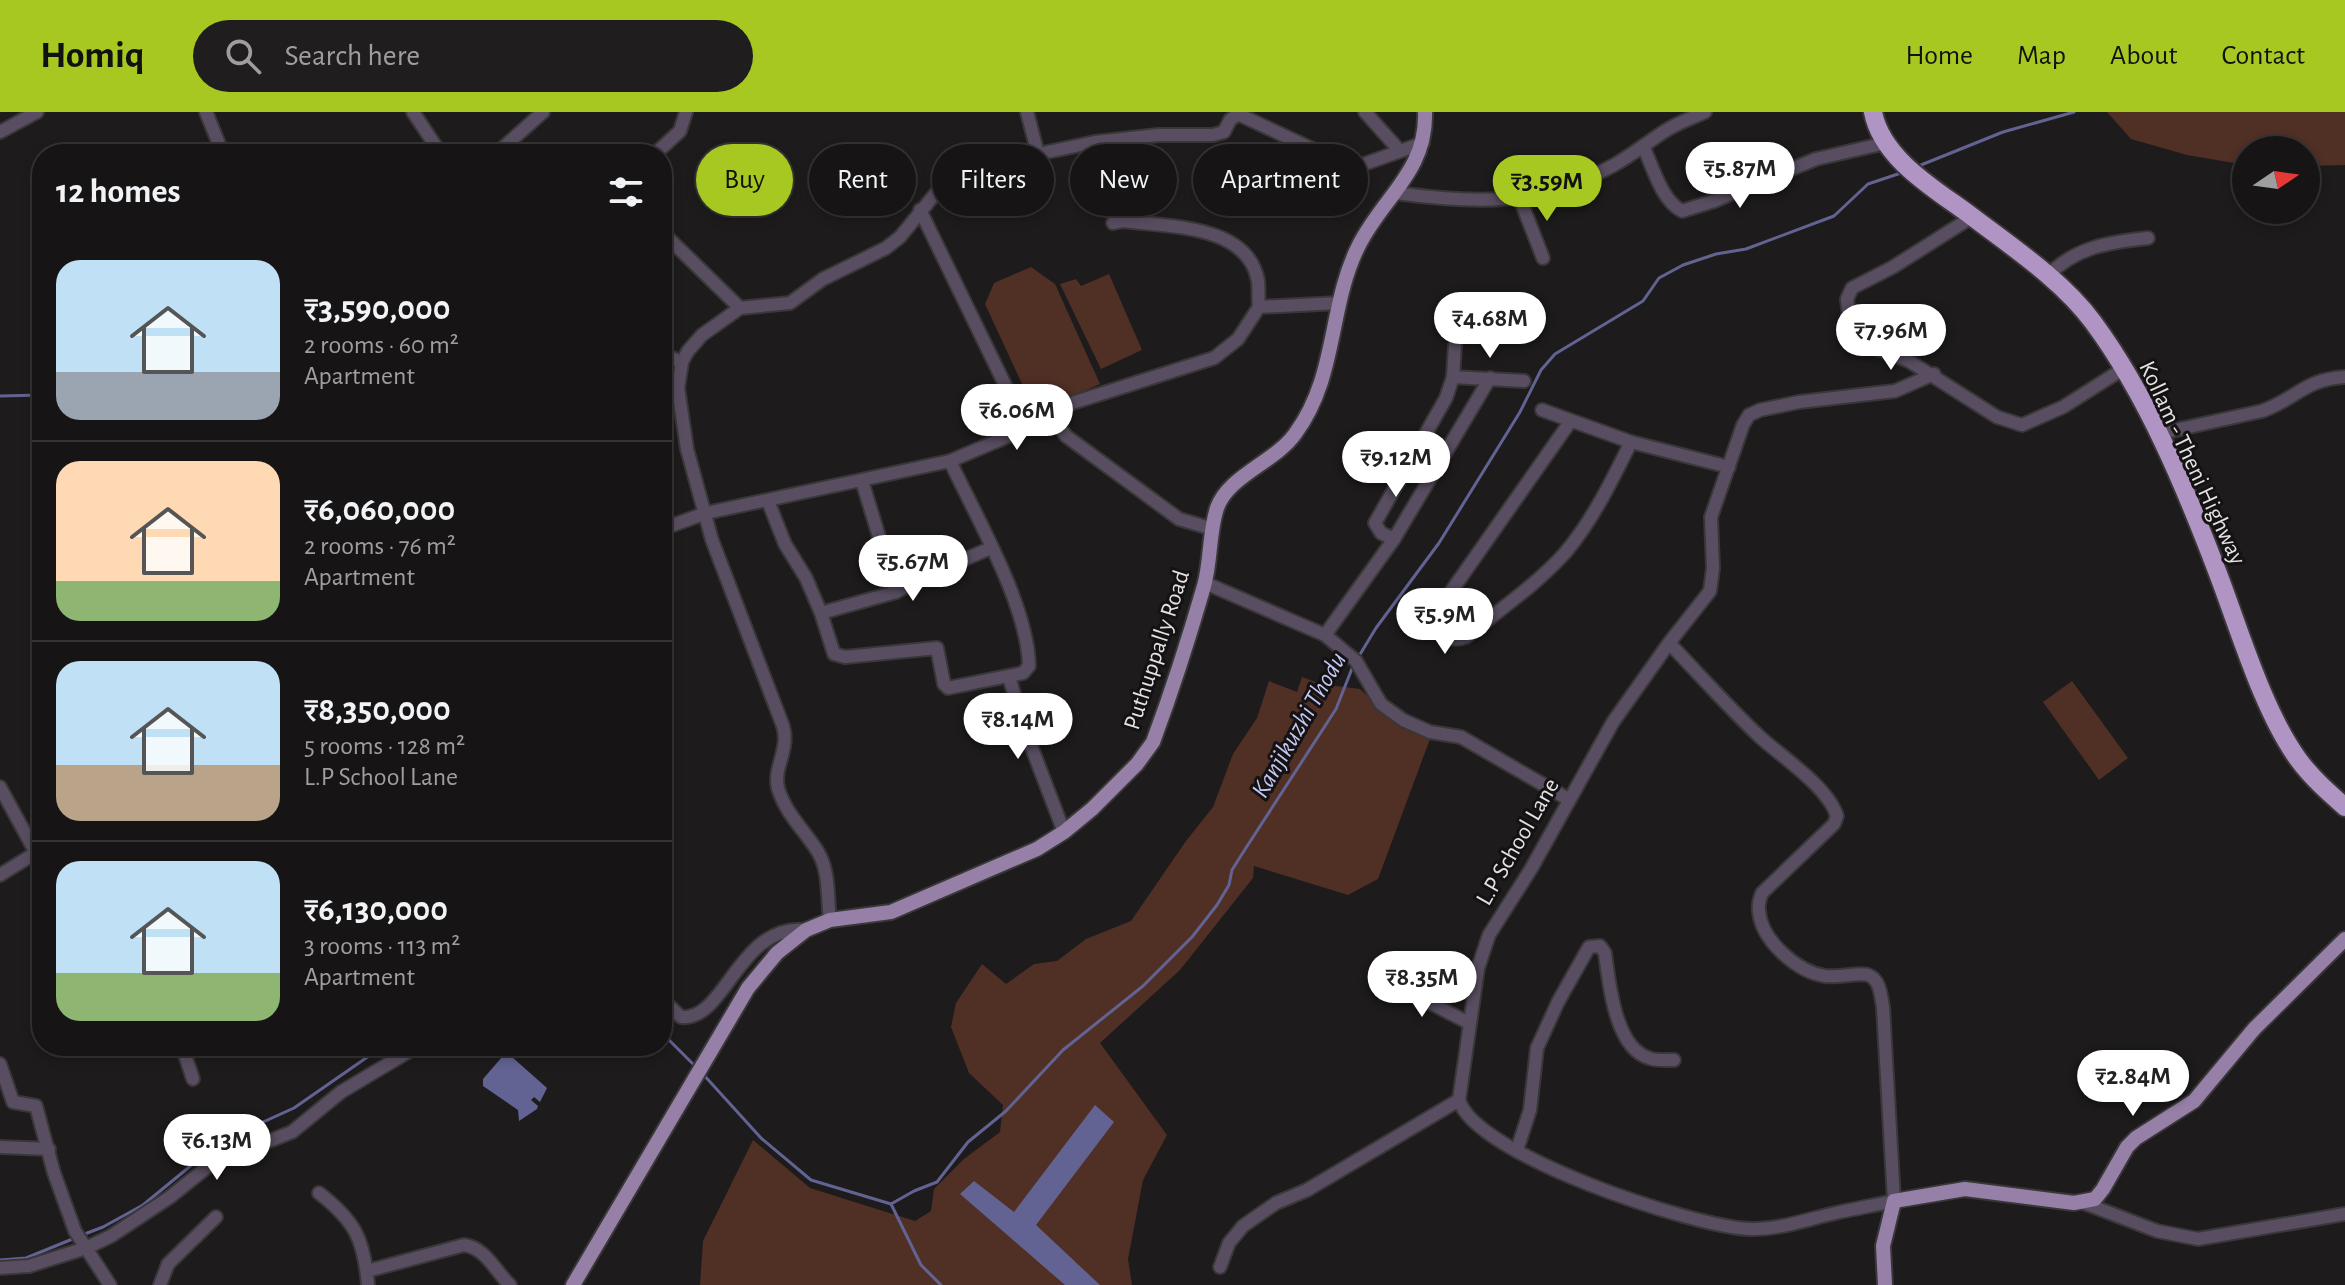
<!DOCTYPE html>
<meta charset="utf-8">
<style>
:root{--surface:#161415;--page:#1f1d1e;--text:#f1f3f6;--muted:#9e9ea0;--line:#353334;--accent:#a7c820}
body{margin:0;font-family:"Alegreya Sans",sans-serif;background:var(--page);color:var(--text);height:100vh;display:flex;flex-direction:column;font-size:30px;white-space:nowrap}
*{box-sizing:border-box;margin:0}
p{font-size:26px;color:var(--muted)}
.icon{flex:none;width:44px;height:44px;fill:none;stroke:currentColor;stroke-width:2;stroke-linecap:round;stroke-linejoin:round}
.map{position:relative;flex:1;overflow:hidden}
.side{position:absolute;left:32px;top:32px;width:640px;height:912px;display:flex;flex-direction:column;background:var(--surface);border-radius:32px;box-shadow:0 4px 12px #0003,0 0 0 2px var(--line)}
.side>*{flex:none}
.hud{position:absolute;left:696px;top:32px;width:760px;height:72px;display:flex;gap:16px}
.needle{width:52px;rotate:77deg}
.fabs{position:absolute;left:2232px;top:24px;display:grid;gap:16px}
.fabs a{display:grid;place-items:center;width:88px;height:88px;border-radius:50%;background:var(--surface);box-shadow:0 4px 12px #0003,0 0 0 2px var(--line);font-size:40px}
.price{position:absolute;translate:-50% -68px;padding:0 18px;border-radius:28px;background:#fff;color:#222;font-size:26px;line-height:52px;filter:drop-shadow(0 2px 4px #0008)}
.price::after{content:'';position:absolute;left:50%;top:48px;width:24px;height:18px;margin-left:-12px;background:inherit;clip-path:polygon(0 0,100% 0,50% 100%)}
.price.current{background:var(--accent);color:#111}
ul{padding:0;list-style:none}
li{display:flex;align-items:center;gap:24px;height:200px;padding:0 24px}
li+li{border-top:2px solid var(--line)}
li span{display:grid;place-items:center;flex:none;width:224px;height:160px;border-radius:24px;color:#555}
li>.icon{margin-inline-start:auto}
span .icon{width:96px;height:96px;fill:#fffc;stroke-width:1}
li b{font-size:34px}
h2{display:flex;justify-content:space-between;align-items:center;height:96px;padding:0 24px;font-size:34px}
.chip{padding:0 28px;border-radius:36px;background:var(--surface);box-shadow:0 4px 12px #0003,0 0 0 2px var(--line);font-size:28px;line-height:72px}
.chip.current{background:var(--accent);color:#111}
header{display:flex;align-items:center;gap:48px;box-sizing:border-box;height:112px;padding:0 40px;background:var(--accent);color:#111}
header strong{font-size:38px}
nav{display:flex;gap:44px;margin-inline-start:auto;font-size:28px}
.search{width:560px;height:72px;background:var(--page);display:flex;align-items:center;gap:20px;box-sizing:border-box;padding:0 28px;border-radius:44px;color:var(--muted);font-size:30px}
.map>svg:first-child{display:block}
.green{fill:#502f25}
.water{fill:#626392}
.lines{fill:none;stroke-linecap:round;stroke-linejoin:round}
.stream{stroke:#626392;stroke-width:3}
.minor-casing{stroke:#393738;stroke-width:16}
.major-casing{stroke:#393738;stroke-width:18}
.highway-casing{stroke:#393738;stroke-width:22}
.minor{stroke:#594e61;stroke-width:12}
.major{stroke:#9780a7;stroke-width:14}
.highway{stroke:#b094c3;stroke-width:18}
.labels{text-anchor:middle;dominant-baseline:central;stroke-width:6;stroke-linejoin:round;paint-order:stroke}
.street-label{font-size:24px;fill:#e4e2e3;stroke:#141213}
.water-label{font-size:26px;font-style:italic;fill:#c4c6f3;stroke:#141213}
</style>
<header>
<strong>Homiq</strong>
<div class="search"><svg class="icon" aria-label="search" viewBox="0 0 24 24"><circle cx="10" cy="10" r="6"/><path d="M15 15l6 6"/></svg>Search here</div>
<nav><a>Home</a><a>Map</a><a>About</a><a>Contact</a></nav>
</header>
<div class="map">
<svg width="2345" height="1173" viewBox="0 0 2345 1173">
<rect width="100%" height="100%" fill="#1d1b1c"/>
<g class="green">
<path d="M 2107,0 L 2345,0 L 2345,53 L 2306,54 L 2306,38 L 2246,38 L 2246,53 L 2187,43 L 2131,27 Z"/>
<path d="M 1031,155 L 1055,172 L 1100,272 L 1035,300 L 985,192 L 994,171 Z"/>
<path d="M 1109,162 L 1142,238 L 1101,257 L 1060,172 L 1076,167 L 1081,174 Z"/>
<path d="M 1302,565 L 1321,572 L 1360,577 L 1392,607 L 1430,627 L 1378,767 L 1348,783 L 1254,754 L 1253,766 L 1180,858 L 1100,931 L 1167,1023 L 1143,1068 L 1128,1147 L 1132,1173 L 700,1173 L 703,1129 L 753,1028 L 810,1076 L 915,1109 L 931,1099 L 934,1077 L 964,1047 L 1000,1020 L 1003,993 L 969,961 L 951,915 L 956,891 L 982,852 L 1006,872 L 1034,852 L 1057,849 L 1086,827 L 1131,809 L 1186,729 L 1213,695 L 1233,642 L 1257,606 L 1269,569 L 1297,580 Z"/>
<path d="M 2072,569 L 2128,646 L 2099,668 L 2043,590 Z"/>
</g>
<g class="water">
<path d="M 502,945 L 512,945 L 547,976 L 540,990 L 534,985 L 531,988 L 538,994 L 537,997 L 519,1009 L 518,998 L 483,974 L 483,967 Z"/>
<path d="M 1095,993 L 1114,1010 L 1036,1113 L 1100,1173 L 1065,1173 L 960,1082 L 974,1069 L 1014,1100 Z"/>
</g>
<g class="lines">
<g class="stream">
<path d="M 1916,55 L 2003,20 L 2074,0"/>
<path d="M 0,284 L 42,283"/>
<path d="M 1359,544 L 1376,516 L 1439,431 L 1520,300 L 1541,258 L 1555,242 L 1643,189 L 1659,166 L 1683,153 L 1716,142 L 1746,137 L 1834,104 L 1868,72 L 1901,61"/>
<path d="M 662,921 L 696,955"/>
<path d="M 702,961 L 761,1026 L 811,1068 L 891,1092 L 914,1079 L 937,1070 L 968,1030 L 1006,999 L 1063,938 L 1143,874 L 1192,825 L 1217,793 L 1229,773 L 1232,758 L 1242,742 L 1336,597 L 1353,554"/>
<path d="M 891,1092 L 921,1153 L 941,1173"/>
<path d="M 82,1123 L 103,1115 L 143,1093 L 199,1047 L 230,1025 L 294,996 L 379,937 L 394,934"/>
<path d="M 0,1148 L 26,1146 L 75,1126"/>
</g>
<defs>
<g id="minor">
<path d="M 206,0 L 223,42"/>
<path d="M 413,0 L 441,42"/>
<path d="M 1027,0 L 1038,42"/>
<path d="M 1365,0 L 1399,38"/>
<path d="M 0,20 L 37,0"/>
<path d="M 1643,34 C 1653,55 1661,88 1682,99 L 1714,89 L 1816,47 L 1886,31"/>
<path d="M 496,42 L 543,0"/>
<path d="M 655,42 L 680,19 L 686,0"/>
<path d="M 1396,81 C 1478,92 1539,94 1614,53 C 1632,43 1648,30 1665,19 C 1677,11 1692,6 1705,0"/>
<path d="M 1520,87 L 1543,146"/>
<path d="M 920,98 L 1026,316"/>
<path d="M 1972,105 L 1893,155 L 1852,176 L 1847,187 L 1850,213 L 1860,229 L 1867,233 L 1909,249 L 1997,305 L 2022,313 L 2063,295 L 2123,257"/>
<path d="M 1113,111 L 1123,109 C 1168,115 1248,112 1258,169 C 1259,177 1258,187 1259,195"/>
<path d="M 662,120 L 740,196"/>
<path d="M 2047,165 C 2074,135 2110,130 2148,126"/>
<path d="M 662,242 L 682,250"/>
<path d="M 1453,265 L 1524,269"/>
<path d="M 1542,298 L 1631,330 L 1729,355"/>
<path d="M 1053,305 L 1066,324 L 1179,407 L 1213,417"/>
<path d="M 1570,310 L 1436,501 L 1435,516 C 1446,525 1452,530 1466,525 C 1499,498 1536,473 1565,441 C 1593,408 1612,368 1631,330"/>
<path d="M 2157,322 L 2262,299 C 2296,287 2305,267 2345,265"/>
<path d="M 862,369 L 896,480"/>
<path d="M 768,389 L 785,432 L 806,466 L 821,501 L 834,542 L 845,545 L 937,536 L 944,572 L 948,576 L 1023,561 L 1029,554 C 1028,493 976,405 950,349"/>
<path d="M 662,417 L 706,401 L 950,349 L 1053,305 L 1072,291 L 1214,246 L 1238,227 L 1259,195 L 1339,191"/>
<path d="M 1394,427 L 1381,421 L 1375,411 L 1446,286 L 1453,265 L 1455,233"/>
<path d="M 1205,471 L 1325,523 L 1356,549 L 1381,592 L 1403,608 L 1430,620 L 1461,625 L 1568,687"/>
<path d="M 821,501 L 896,480 L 930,462 L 991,436"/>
<path d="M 1325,523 L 1394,427 L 1490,266"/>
<path d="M 1669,531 C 1699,562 1728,595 1760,625 C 1782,645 1828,675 1837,704 L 1834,712 L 1762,781 C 1760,786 1758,793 1759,799 C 1761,828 1797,860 1825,864 C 1838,866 1859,860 1868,863 C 1880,867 1881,884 1883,895 L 1894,1089 C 1876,1093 1858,1096 1840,1100 C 1810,1106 1781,1118 1750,1117 C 1693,1115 1475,1043 1459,988 L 1478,856 L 1489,823 L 1531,757 L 1613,610 L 1669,531 L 1710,479 L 1713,456 L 1711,405 L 1743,313 L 1749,303 L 1760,298 L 1799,290 L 1895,279 L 1934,262"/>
<path d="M 1009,565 L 1025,618 L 1064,720"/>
<path d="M 0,675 L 36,741"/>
<path d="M 0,763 L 42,737"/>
<path d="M 830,808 C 827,786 830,760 818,740 C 805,719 785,701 778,676 C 773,655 790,638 783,614 L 712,428 L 687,337 L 678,276 L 682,250 L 688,239 L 702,223 L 740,196 L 790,191 L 823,167 L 886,136 L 900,125 L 940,76 L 1008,56 L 1038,42 L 1095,30 L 1158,23 L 1213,23 L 1224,20 L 1230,8 L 1238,2 L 1353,56 L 1423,31"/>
<path d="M 1392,871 L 1469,911"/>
<path d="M 662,887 L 681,905 C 725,910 739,811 806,818"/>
<path d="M 182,934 L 193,967"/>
<path d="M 0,952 L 13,990 L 36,994 L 54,1061 L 75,1119 L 110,1173"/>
<path d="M 0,1035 L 49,1037"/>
<path d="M 1517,1038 L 1530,998 L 1537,936 L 1558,890 L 1589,835 L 1600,834 L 1605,841 C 1609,871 1615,936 1649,946 C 1656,949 1666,948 1674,948"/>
<path d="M 319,1081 C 355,1109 364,1127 368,1173"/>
<path d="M 2084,1091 L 2157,1119 L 2198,1127 L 2345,1102"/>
<path d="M 1220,1155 L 1229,1131 L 1243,1114 L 1276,1091 L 1307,1078 L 1459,988"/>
<path d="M 0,1156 L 29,1154 L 86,1136 L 111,1124 L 170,1085 L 211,1052 L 292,1020 L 341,980 L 418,934"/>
<path d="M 367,1159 L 464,1133 C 486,1136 495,1159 510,1173"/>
<path d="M 160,1173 L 168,1152 L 216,1105"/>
</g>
<g id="major">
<path d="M 573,1173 L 748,876 L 777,841 L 806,818 L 830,808 L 891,800 L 1037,737 L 1064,720 L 1092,697 L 1137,652 L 1153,630 C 1172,579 1189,526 1204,474 C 1211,449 1209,420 1217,396 C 1228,364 1275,350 1295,322 C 1338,264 1328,194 1359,133 C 1383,85 1427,59 1425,0"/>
<path d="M 1885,1173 L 1883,1134 L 1894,1089 L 1965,1077 L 2074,1091 L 2095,1087 L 2103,1077 L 2127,1035 L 2136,1026 L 2194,989 L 2254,917 L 2345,827"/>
</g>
<path id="highway" d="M 1873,0 C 1882,47 1935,77 1970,103 C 2012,135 2062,168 2093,210 C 2147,283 2185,375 2217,459 C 2239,516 2263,599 2298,647 C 2311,665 2328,680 2345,695"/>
</defs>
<use href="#minor" class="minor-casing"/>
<use href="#major" class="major-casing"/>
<use href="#highway" class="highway-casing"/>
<use href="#minor" class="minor"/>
<use href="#major" class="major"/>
<use href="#highway" class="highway"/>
</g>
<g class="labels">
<g class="street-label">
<text transform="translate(2192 351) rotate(65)">Kollam - Theni Highway</text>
<text transform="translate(1157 538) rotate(-72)">Puthuppally Road</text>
<text transform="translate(1518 730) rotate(-60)">L.P School Lane</text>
</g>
<g class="water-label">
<text transform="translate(1299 613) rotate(-60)">Kanjikuzhi Thodu</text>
</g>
</g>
</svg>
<div class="fabs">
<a><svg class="needle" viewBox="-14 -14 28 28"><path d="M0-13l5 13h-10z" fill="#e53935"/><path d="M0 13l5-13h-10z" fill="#9e9ea0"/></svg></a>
</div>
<b class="price" style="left:1740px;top:98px">₹5.87M</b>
<b class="price current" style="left:1547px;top:111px">₹3.59M</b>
<b class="price" style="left:1490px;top:248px">₹4.68M</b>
<b class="price" style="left:1891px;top:260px">₹7.96M</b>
<b class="price" style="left:1017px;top:340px">₹6.06M</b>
<b class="price" style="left:1396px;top:387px">₹9.12M</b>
<b class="price" style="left:913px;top:491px">₹5.67M</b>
<b class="price" style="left:1445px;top:544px">₹5.9M</b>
<b class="price" style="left:1018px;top:649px">₹8.14M</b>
<b class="price" style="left:1422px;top:907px">₹8.35M</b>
<b class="price" style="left:2133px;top:1006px">₹2.84M</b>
<b class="price" style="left:217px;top:1070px">₹6.13M</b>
<div class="hud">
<a class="chip current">Buy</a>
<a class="chip">Rent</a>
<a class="chip">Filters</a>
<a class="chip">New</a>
<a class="chip">Apartment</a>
</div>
<section class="side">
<h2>12 homes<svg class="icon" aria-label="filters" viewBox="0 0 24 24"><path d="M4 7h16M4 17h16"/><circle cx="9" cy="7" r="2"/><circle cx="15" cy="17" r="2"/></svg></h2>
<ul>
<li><span style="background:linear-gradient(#bfe0f5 70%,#9aa5b1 0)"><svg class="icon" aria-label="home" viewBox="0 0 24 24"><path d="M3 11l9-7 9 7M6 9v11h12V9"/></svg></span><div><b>₹3,590,000</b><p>2 rooms · 60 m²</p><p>Apartment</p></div></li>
<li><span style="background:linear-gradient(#ffd9b3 75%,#8fb573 0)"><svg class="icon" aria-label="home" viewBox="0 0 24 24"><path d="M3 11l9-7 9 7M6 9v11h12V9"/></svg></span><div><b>₹6,060,000</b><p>2 rooms · 76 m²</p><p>Apartment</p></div></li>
<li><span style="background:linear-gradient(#bfe0f5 65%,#b9a48a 0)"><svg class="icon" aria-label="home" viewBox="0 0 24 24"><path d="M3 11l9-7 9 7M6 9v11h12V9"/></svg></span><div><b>₹8,350,000</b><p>5 rooms · 128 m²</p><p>L.P School Lane</p></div></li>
<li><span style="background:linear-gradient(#bfe0f5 70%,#8fb573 0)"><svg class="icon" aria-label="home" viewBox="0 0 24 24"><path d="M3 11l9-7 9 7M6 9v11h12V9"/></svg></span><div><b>₹6,130,000</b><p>3 rooms · 113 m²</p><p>Apartment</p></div></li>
</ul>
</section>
</div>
